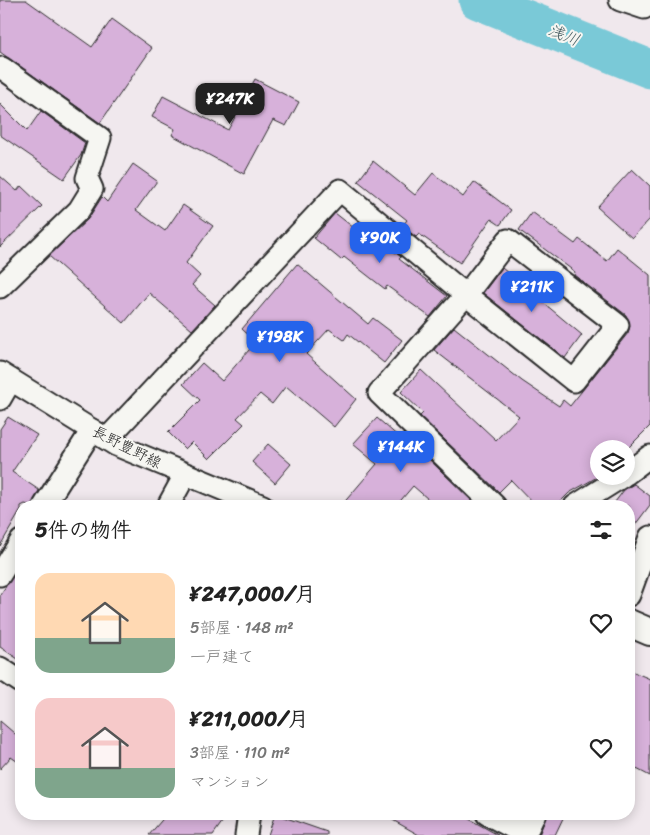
<!DOCTYPE html>
<html lang="ja">
<meta charset="utf-8">
<style>
:root{--surface:#fff;--page:#f2f2f2;--text:#222;--muted:#767676;--accent:#2563eb}
body{margin:0;font-family:Sriracha,"Klee One",sans-serif;background:var(--page);color:var(--text);height:100vh;display:flex;flex-direction:column;font-size:19px;white-space:nowrap}
*{box-sizing:border-box;margin:0}
p{font-size:16px;color:var(--muted)}
.icon{flex:none;width:28px;height:28px;fill:none;stroke:currentColor;stroke-width:2;stroke-linecap:round;stroke-linejoin:round}
.map{position:relative;flex:1;overflow:hidden}
.side{position:absolute;left:15px;top:500px;width:620px;height:320px;display:flex;flex-direction:column;background:var(--surface);border-radius:20px;box-shadow:0 2px 12px #0003}
.side>*{flex:none}
.tools{position:absolute;left:590px;top:440px;display:grid;gap:10px}
.tools a{display:grid;place-items:center;width:45px;height:45px;border-radius:50%;background:var(--surface);box-shadow:0 2px 12px #0003;font-size:25px}
.price{position:absolute;translate:-50% -42px;padding:0 11px;border-radius:10px;background:var(--accent);color:#fff;font-size:16px;line-height:32px;filter:drop-shadow(0 1px 2px #0008)}
.price::after{content:'';position:absolute;left:50%;top:30px;width:15px;height:11px;margin-left:-8px;background:inherit;clip-path:polygon(0 0,100% 0,50% 100%)}
.price.active{background:#222;color:#fff}
ul{padding:0;list-style:none}
li{display:flex;align-items:center;gap:15px;height:125px;padding:0 20px}
li span{display:grid;place-items:center;flex:none;width:140px;height:100px;border-radius:15px;color:#555}
li>.icon{margin-inline-start:auto}
span .icon{width:60px;height:60px;fill:#fffc;stroke-width:1}
li b{font-size:21px}
h2{display:flex;justify-content:space-between;align-items:center;height:60px;padding:0 20px;font-size:21px}
.map>svg:first-child{display:block}
.lines{fill:none;stroke-linecap:round;stroke-linejoin:round}
.river{stroke:#7ac9d7;stroke-width:39}
.building{fill:#d7b1da;stroke:#2b2b2b}
.minor-casing{stroke:#2b2b2b;stroke-width:25}
.major-casing{stroke:#2b2b2b;stroke-width:30}
.minor{stroke:#f6f6f2;stroke-width:21}
.major{stroke:#f6f6f2;stroke-width:26}
.labels{text-anchor:middle;dominant-baseline:central;stroke-width:4;stroke-linejoin:round;paint-order:stroke}
.street-label{font-size:15px;fill:#2b2b2b;stroke:#f6f6f2}
.water-label{font-size:16px;font-style:italic;fill:#435a5f;stroke:#f6f6f2}
</style>
<div class="map">
<svg width="650" height="835" viewBox="0 0 650 835">
<rect width="100%" height="100%" fill="#f0e8ed"/>
<filter id="ink" filterUnits="userSpaceOnUse"><feTurbulence type="fractalNoise" baseFrequency=".02" numOctaves="2"/><feDisplacementMap in="SourceGraphic" scale="10" xChannelSelector="R" yChannelSelector="G"/><feConvolveMatrix kernelMatrix="1 2 1 2 8 2 1 2 1" color-interpolation-filters="sRGB"/></filter>
<g filter="url(#ink)">
<g class="lines">
<path class="river" d="M 478,0 L 650,69"/>
</g>
<g class="building">
<path d="M 0,0 L 26,0 L 92,47 L 112,19 L 152,48 L 100,123 L 0,52 Z"/>
<path d="M 255,79 L 299,102 L 286,126 L 273,120 L 244,174 L 172,135 L 175,129 L 152,117 L 163,96 L 228,130 Z"/>
<path d="M 0,104 L 27,131 L 41,111 L 85,143 L 81,155 L 64,179 L 0,135 Z"/>
<path d="M 373,161 L 415,195 L 433,173 L 463,197 L 474,182 L 511,210 L 500,225 L 491,219 L 460,263 L 419,234 L 416,237 L 402,226 L 407,220 L 358,181 Z"/>
<path d="M 133,164 L 157,181 L 136,210 L 165,231 L 183,205 L 213,226 L 186,263 L 200,276 L 192,285 L 215,305 L 192,330 L 149,293 L 124,323 L 49,256 L 88,219 L 102,197 L 107,202 Z"/>
<path d="M 632,169 L 650,186 L 650,219 L 632,238 L 597,207 Z"/>
<path d="M 0,176 L 17,191 L 21,186 L 42,206 L 0,247 Z"/>
<path d="M 532,212 L 575,244 L 579,239 L 607,261 L 617,248 L 650,275 L 650,426 L 626,450 L 599,449 L 599,476 L 569,493 L 556,506 L 536,506 L 511,480 L 499,492 L 420,416 L 423,413 L 401,392 L 421,370 L 496,440 L 519,416 L 434,350 L 454,327 L 522,381 L 559,406 L 563,400 L 570,406 L 628,333 L 630,326 L 626,315 L 574,275 L 575,272 L 519,230 Z"/>
<path d="M 335,213 L 373,243 L 375,240 L 385,248 L 387,246 L 401,257 L 399,259 L 447,296 L 430,317 L 387,286 L 385,289 L 344,257 L 341,260 L 314,238 Z"/>
<path d="M 297,264 L 368,324 L 373,318 L 402,340 L 384,363 L 348,334 L 344,340 L 329,329 L 306,354 L 356,399 L 334,427 L 286,386 L 272,404 L 260,394 L 237,418 L 244,424 L 209,459 L 192,442 L 185,449 L 168,432 L 200,400 L 183,384 L 202,363 L 222,381 L 256,342 L 242,329 Z"/>
<path d="M 502,268 L 582,335 L 565,358 L 483,293 Z"/>
<path d="M 8,417 L 37,435 L 12,472 L 39,490 L 32,506 L 25,504 L 21,506 L 21,510 L 0,546 L 0,429 Z"/>
<path d="M 377,418 L 400,438 L 403,434 L 477,506 L 436,506 L 413,486 L 396,506 L 341,506 L 377,464 L 353,444 Z"/>
<path d="M 268,444 L 291,464 L 275,483 L 252,462 Z"/>
<path d="M 634,484 L 650,496 L 650,505 L 629,533 L 629,506 L 612,506 L 624,490 Z"/>
<path d="M 21,564 L 21,661 L 0,647 L 0,595 Z"/>
<path d="M 629,670 L 650,679 L 650,776 L 629,765 Z"/>
<path d="M 0,721 L 21,739 L 21,764 L 11,757 L 0,769 Z"/>
<path d="M 167,814 L 228,814 L 213,835 L 149,835 Z"/>
<path d="M 275,814 L 327,832 L 327,835 L 268,835 Z"/>
<path d="M 382,814 L 460,814 L 498,835 L 419,835 Z"/>
<path d="M 547,814 L 565,814 L 555,835 L 539,835 Z"/>
</g>
<g class="lines">
<defs>
<g id="minor">
<path d="M 620,0 L 644,8 L 648,0"/>
<path d="M 508,240 L 618,325 L 574,381 L 466,295 Z"/>
<path d="M 0,287 L 79,210 L 92,189 L 87,178 L 100,138 L 2,68"/>
<path d="M 0,373 L 116,445 L 263,506"/>
<path d="M 0,399 L 11,380"/>
<path d="M 107,439 L 340,190 L 466,295 L 379,393 L 495,506"/>
<path d="M 626,474 L 650,456"/>
<path d="M 44,506 L 92,430"/>
<path d="M 168,506 L 185,475"/>
<path d="M 575,506 L 623,476"/>
<path d="M 0,575 L 21,541"/>
<path d="M 629,595 L 650,537"/>
<path d="M 0,668 L 21,682"/>
<path d="M 487,814 L 523,833"/>
<path d="M 246,835 L 249,814"/>
</g>
<g id="major">
<path d="M 629,623 L 650,632"/>
<path d="M 522,835 L 532,814"/>
</g>
</defs>
<use href="#minor" class="minor-casing"/>
<use href="#major" class="major-casing"/>
<use href="#minor" class="minor"/>
<use href="#major" class="major"/>
</g>
</g>
<g class="labels">
<g class="street-label">
<text transform="translate(127 447) rotate(27)">長野豊野線</text>
</g>
<g class="water-label">
<text transform="translate(564 35) rotate(22)">浅川</text>
</g>
</g>
</svg>
<div class="tools">
<a><svg class="icon" aria-label="layers" viewBox="0 0 24 24"><path d="M12 4l9 5-9 5-9-5zM3 14l9 5 9-5"/></svg></a>
</div>
<b class="price active" style="left:230px;top:125px">¥247K</b>
<b class="price" style="left:380px;top:264px">¥90K</b>
<b class="price" style="left:532px;top:313px">¥211K</b>
<b class="price" style="left:280px;top:363px">¥198K</b>
<b class="price" style="left:401px;top:473px">¥144K</b>
<section class="side">
<h2>5件の物件<svg class="icon" aria-label="filters" viewBox="0 0 24 24"><path d="M4 7h16M4 17h16"/><circle cx="9" cy="7" r="2"/><circle cx="15" cy="17" r="2"/></svg></h2>
<ul>
<li><span style="background:linear-gradient(#ffd9b3 65%,#7fa58c 0)"><svg class="icon" aria-label="home" viewBox="0 0 24 24"><path d="M3 11l9-7 9 7M6 9v11h12V9"/></svg></span><div><b>¥247,000/月</b><p>5部屋 · 148 m²</p><p>一戸建て</p></div><svg class="icon" aria-label="heart" viewBox="0 0 24 24"><path d="M12 20l-8-8c-3-5 5-10 8-4 3-6 11-1 8 4z"/></svg></li>
<li><span style="background:linear-gradient(#f6c9c9 70%,#7fa58c 0)"><svg class="icon" aria-label="home" viewBox="0 0 24 24"><path d="M3 11l9-7 9 7M6 9v11h12V9"/></svg></span><div><b>¥211,000/月</b><p>3部屋 · 110 m²</p><p>マンション</p></div><svg class="icon" aria-label="heart" viewBox="0 0 24 24"><path d="M12 20l-8-8c-3-5 5-10 8-4 3-6 11-1 8 4z"/></svg></li>
</ul>
</section>
</div>
